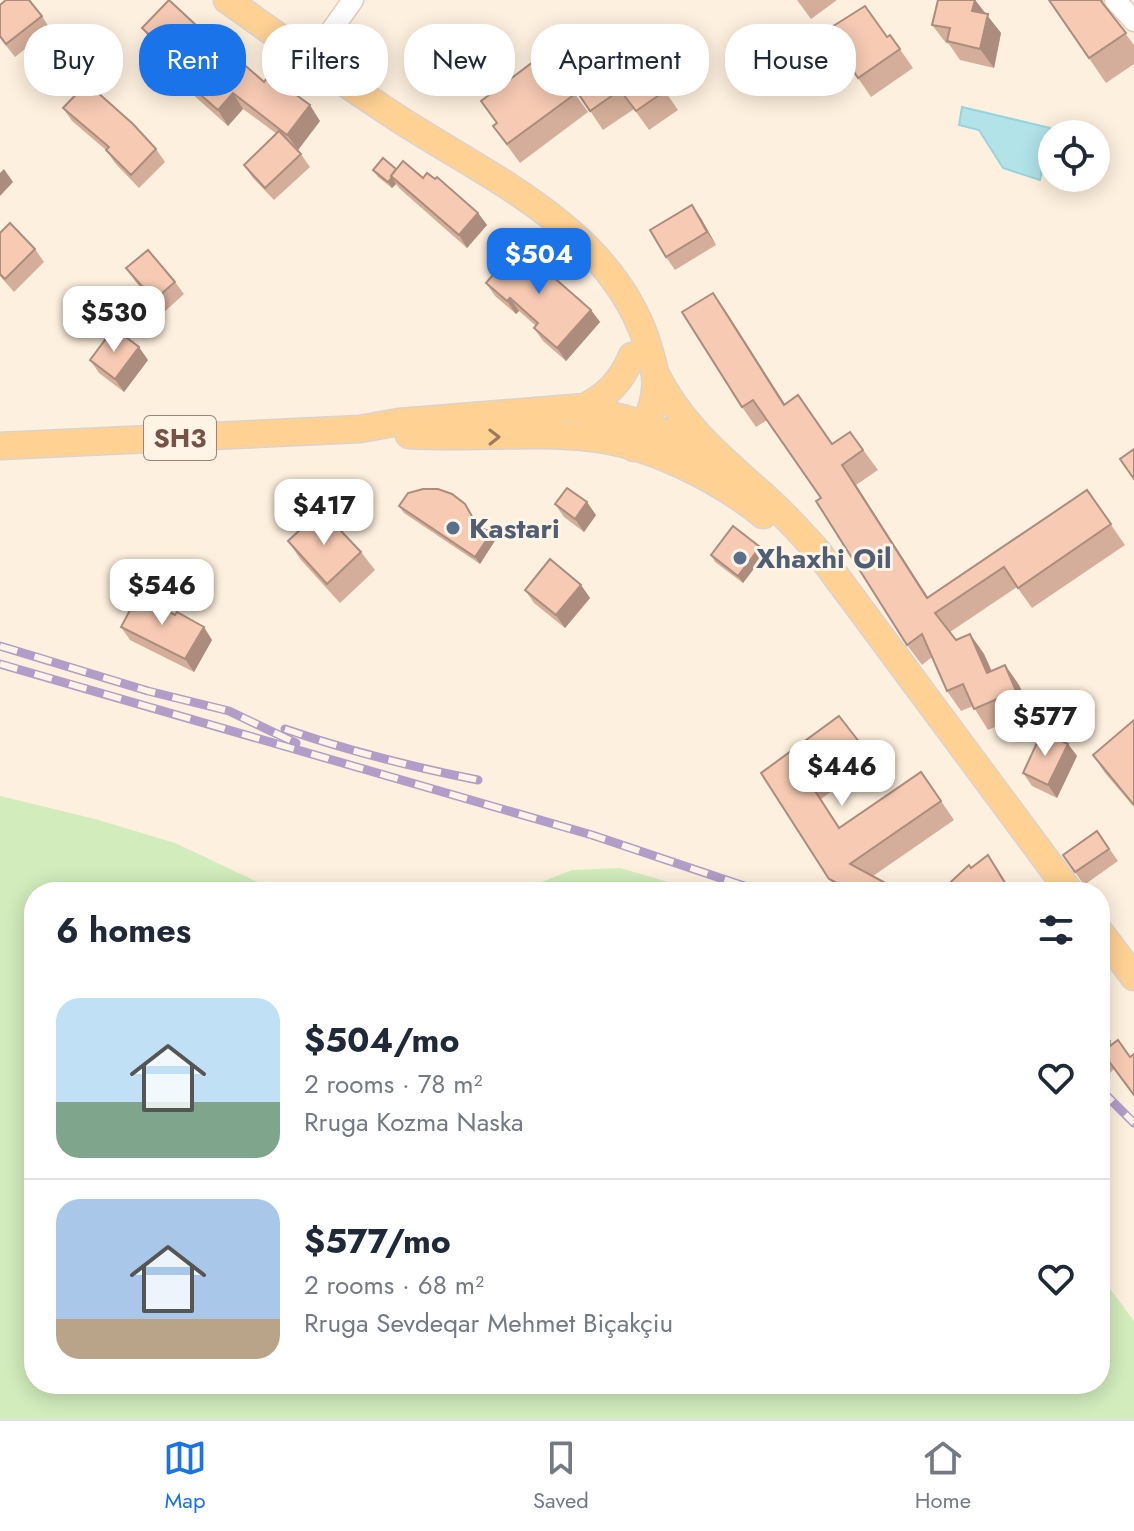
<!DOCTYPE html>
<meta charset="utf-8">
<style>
:root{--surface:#fff;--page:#f6f6f7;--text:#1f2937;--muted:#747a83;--line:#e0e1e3;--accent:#1a73e8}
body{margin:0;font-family:Jost,sans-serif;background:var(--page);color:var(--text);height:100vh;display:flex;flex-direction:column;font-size:30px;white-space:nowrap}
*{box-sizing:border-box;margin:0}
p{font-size:26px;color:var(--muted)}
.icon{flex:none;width:44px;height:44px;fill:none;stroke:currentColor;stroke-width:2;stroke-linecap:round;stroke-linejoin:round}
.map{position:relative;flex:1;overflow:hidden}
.drawer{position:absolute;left:24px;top:882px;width:1086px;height:512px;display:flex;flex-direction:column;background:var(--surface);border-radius:32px;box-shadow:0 4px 20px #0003}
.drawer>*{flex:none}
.hud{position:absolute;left:24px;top:24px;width:1086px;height:72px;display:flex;gap:16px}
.buttons{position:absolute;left:1038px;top:120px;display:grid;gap:16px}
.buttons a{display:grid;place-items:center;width:72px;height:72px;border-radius:50%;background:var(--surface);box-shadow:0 4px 20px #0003;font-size:40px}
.price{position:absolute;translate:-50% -68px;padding:0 18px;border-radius:16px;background:#fff;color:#222;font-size:26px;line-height:52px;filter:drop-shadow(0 2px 4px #0008)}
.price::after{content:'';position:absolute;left:50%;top:48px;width:24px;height:18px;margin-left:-12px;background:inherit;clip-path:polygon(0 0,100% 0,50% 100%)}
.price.on{background:var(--accent);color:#fff}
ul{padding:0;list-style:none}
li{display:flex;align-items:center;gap:24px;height:200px;padding:0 32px}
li+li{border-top:2px solid var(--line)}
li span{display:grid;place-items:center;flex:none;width:224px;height:160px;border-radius:24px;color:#555}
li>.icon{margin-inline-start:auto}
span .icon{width:96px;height:96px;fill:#fffc;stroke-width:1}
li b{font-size:34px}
h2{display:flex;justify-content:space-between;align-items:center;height:96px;padding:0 32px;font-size:34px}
.chip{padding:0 28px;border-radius:32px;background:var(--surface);box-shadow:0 4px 20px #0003;font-size:28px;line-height:72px}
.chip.on{background:var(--accent);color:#fff}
.tabs{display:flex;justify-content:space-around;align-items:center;height:112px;border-top:2px solid var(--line);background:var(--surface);font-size:22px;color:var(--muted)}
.tabs a{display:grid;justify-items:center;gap:4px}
.tabs .on{color:var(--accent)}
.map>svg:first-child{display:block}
.green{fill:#d2ecbc}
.water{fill:#b1e3e9;stroke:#97d4db;stroke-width:2}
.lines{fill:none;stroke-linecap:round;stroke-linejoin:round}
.minor-casing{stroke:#e4cdbc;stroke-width:23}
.major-casing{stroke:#dbd2ce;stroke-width:29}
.minor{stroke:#fff;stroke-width:20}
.major{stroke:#ffd294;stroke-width:26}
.rail-casing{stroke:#b19dc7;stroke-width:9}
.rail{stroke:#fff4e6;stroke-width:6;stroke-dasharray:18;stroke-linecap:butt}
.wall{fill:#d4ae9a}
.shaded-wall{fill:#ac8d7d}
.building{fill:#f6cab3;stroke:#ac8d7d;stroke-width:2}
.oneway{stroke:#9f795c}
.service-dot{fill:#5c6f8a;stroke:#fff4e6;stroke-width:3}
.labels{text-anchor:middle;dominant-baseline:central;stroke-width:6;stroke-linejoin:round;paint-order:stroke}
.shield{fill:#fff4e6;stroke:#9f8375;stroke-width:2}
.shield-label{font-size:26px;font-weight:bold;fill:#765344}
.service-label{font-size:28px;font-weight:bold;fill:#4e5e75;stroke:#fff4e6;text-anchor:start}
</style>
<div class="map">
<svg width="1134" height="1419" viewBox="0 0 1134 1419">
<rect width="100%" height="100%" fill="#fef0de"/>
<g class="green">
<path d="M 0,796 L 95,819 L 175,843 L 279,892 L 34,892 L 34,1384 L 1100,1384 L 1100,1275 L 1134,1321 L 1134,1419 L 0,1419 Z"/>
<path d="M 620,868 L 703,892 L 516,892 L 572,870 Z"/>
</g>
<path class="water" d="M 962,107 L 1050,128 L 1040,180 L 1003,168 L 979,130 L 959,125 Z"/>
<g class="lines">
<defs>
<g id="minor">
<path d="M 1115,0 L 1134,21"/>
<path d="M 311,59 L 353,0"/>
</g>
<g id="major">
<path d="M 227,0 C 285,41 343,83 402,121 C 494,180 611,231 647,343 C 652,359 657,374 655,391 C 653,410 643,430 634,448"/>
<path d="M 655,373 C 681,426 723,460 766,498 C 785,515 802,534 818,552 L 1070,892"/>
<path d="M 576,410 C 626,415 660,428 704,453"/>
<path d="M 409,435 C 470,439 532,431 592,438 C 649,444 719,479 763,515"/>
<path d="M 0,446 L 360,429 L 399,422 L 585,407 C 609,394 621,381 632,356"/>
<path d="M 1100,932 L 1134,977"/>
</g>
</defs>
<use href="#minor" class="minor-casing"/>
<use href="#major" class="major-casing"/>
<use href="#minor" class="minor"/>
<use href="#major" class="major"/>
<defs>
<g id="rail">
<path d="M 0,646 L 148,691 L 229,711 L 296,743"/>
<path d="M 0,664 L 592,835 L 762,892"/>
<path d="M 285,729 C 349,751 412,767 478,780"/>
<path d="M 1100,1089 L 1134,1123"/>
</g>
</defs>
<use href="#rail" class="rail-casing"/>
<use href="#rail" class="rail"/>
</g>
<g class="wall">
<path d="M 797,0 L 837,0 L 811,19 Z"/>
<path d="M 975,0 L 1001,33 L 994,68 L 960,60 L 949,44 L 946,43 L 932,25 Z"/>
<path d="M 1049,0 L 1103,0 L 1104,5 L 1134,45 L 1134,64 L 1106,83 Z"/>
<path d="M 0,5 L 42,16 L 50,29 L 15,57 L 0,38 Z"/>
<path d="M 142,28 L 212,40 L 264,82 L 320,121 L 298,150 L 310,167 L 274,200 L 253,178 L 244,165 L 277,134 L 243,109 L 228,126 L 190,92 L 180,77 L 184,73 L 153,43 Z"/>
<path d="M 890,35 L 913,68 L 871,97 L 858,78 L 887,37 Z"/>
<path d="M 634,46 L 678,110 L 649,130 L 634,109 L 603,130 L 574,87 Z"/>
<path d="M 575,94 L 588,112 L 520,163 L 493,126 L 497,123 Z"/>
<path d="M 63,108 L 156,149 L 165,162 L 139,188 L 115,163 L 106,150 L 72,121 Z"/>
<path d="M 396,169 L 423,178 L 478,213 L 487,225 L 467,248 L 400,189 L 396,184 L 392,188 L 378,177 L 373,170 Z"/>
<path d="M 692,205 L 716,245 L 675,270 L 666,257 Z"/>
<path d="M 0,233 L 35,249 L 44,262 L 14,292 L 0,276 Z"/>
<path d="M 126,268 L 175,282 L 184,294 L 163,313 L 135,281 Z"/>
<path d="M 486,283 L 591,310 L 600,322 L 566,361 L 543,341 L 534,328 L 536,326 L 519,311 L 516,314 L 495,296 Z"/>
<path d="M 713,293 L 785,404 L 832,444 L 850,432 L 878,470 L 856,485 L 928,597 L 1087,490 L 1125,545 L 1032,608 L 1017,587 L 950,632 L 956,640 L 970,634 L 984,654 L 992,671 L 1005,665 L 1019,685 L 1031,711 L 988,730 L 973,706 L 961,711 L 947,691 L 932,657 L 922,665 L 907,645 L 821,498 L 767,420 L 756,427 L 742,407 Z"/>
<path d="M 90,360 L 148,360 L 124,392 L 99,373 Z"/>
<path d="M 555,504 L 596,515 L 584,532 L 564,517 Z"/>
<path d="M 399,506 L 479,527 L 492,532 L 496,539 L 480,564 L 404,513 Z"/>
<path d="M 288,541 L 361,552 L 375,570 L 340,603 L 301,560 Z"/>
<path d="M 765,554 L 743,583 L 715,562 L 711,555 Z"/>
<path d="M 581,585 L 590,598 L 565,628 L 534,603 L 525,590 Z"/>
<path d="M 121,627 L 212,640 L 194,672 L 130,640 Z"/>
<path d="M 1134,720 L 1134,807 L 1105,773 L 1093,755 Z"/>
<path d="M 860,743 L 873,762 L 821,799 L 840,828 L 921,772 L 954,820 L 873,876 L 902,892 L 838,892 L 761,773 Z"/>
<path d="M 1068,744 L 1077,756 L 1057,798 L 1032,786 L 1023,773 Z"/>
<path d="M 1097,831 L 1118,861 L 1084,885 L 1063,855 Z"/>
<path d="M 971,868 L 997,868 L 1012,892 L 942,892 Z"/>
<path d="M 1100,1031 L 1112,1044 L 1130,1057 L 1134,1054 L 1134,1096 L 1114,1069 L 1110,1073 L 1100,1063 Z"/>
</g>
<g class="shaded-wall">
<path d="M 975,0 L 1001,33 L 994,68 L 980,49 L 972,11 Z"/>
<path d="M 233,93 L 243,109 L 228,126 L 218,110 Z"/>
<path d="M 310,105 L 320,121 L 298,150 L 287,135 Z"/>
<path d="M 4,169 L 13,182 L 0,196 L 0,173 Z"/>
<path d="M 392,177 L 396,184 L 392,188 L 388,182 Z"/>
<path d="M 692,205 L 701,218 L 716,245 L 707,232 Z"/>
<path d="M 478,213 L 487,225 L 467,248 L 459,235 Z"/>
<path d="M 713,293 L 727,313 L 798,425 L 784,405 Z"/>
<path d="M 510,298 L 519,311 L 516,314 L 507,301 Z"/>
<path d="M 591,310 L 600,322 L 566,361 L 557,348 Z"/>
<path d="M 139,347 L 148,360 L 124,392 L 115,379 Z"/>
<path d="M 842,465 L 856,485 L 937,612 L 927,598 Z"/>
<path d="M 587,502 L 596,515 L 584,532 L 575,519 Z"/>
<path d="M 492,532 L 496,539 L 480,564 L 475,557 Z"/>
<path d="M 760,547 L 765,554 L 743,583 L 738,576 Z"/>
<path d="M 581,585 L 590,598 L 565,628 L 556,615 Z"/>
<path d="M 204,627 L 212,640 L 194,672 L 185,659 Z"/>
<path d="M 970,634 L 984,654 L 1001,693 L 987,673 Z"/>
<path d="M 1005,665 L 1019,685 L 1031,711 L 1016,691 Z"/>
<path d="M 1068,744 L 1077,756 L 1057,798 L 1048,785 Z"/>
</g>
<g class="building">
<path d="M 6,0 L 29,0 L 42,16 L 6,44 L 0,36 L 0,5 Z"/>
<path d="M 169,0 L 212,40 L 214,38 L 264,82 L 269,75 L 310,105 L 287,135 L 233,93 L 218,110 L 180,77 L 186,70 L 142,28 Z"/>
<path d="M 938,0 L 975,0 L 972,11 L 988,14 L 980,49 L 947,41 L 950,28 L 932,25 Z"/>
<path d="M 1049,0 L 1100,0 L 1126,33 L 1089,58 Z"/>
<path d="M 865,6 L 887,37 L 890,35 L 900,49 L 858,78 L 827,30 Z"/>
<path d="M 634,46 L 665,91 L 636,111 L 620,90 L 590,111 L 574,87 Z"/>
<path d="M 545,53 L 575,94 L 507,144 L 493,126 L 497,123 L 481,101 Z"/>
<path d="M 87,83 L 133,124 L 156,149 L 131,175 L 106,150 L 109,147 L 63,108 Z"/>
<path d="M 279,131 L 301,154 L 265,188 L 244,165 Z"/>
<path d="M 383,158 L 396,169 L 391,176 L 392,177 L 388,182 L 373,170 Z"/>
<path d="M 403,161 L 423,178 L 427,173 L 435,179 L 437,177 L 478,213 L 459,235 L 391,176 Z"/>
<path d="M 692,205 L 707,232 L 666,257 L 650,230 Z"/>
<path d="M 10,223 L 35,249 L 5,279 L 0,274 L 0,233 Z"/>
<path d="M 518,246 L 591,310 L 557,348 L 534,328 L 538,323 L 510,298 L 507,301 L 486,283 Z"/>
<path d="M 148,250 L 175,282 L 154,300 L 126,268 Z"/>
<path d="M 713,293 L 784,405 L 798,395 L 832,444 L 850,432 L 863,450 L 842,465 L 927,598 L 1087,490 L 1111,524 L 1018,588 L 1004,567 L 935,613 L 956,640 L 970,634 L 987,673 L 1005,665 L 1016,691 L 974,709 L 963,684 L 947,691 L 922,634 L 907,645 L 816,501 L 821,498 L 753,400 L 742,407 L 682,312 Z"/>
<path d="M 114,328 L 139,347 L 115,379 L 90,360 Z"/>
<path d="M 1134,449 L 1134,479 L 1120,459 Z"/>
<path d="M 567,488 L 587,502 L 575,519 L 555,504 Z"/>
<path d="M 423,489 L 438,489 L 452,494 L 465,504 L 478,527 L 492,532 L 475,557 L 399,506 L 408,493 Z"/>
<path d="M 321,510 L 361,552 L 327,584 L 288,541 Z"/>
<path d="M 733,526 L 760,547 L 738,576 L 711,555 Z"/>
<path d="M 550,559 L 581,585 L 556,615 L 525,590 Z"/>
<path d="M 138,595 L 175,615 L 177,612 L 204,627 L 185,659 L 121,627 Z"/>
<path d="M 839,716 L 860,743 L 808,780 L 839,828 L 921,772 L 941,801 L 850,864 L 902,892 L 855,892 L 829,879 L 761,773 Z"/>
<path d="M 1134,720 L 1134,805 L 1093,755 Z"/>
<path d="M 1042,732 L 1068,744 L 1048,785 L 1023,773 Z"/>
<path d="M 1097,831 L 1109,849 L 1075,872 L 1063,855 Z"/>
<path d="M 988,855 L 1005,883 L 993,892 L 942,892 L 941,891 L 969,865 L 971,868 Z"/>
<path d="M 1100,1031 L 1110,1041 L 1100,1051 Z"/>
<path d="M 1118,1040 L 1130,1057 L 1134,1054 L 1134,1095 L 1102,1052 Z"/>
</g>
<defs><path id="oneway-chevron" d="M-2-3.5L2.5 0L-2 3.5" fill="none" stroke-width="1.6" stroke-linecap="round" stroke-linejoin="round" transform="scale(2)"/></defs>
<use class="oneway" href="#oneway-chevron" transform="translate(494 437) rotate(-1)"/>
<g class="service-dot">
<circle cx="453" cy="528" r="8"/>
<circle cx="740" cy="558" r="8"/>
</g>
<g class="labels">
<rect class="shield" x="144" y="416" width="72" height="44" rx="6"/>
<g class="shield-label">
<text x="180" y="438">SH3</text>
</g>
<g class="service-label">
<text x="469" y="528">Kastari</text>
<text x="756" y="558">Xhaxhi Oil</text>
</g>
</g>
</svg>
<div class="buttons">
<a><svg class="icon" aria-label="locate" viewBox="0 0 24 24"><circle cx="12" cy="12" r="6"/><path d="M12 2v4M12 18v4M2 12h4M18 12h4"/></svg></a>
</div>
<b class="price on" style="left:539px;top:296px">$504</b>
<b class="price" style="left:114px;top:354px">$530</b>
<b class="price" style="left:324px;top:547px">$417</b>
<b class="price" style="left:162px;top:627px">$546</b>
<b class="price" style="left:1045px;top:758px">$577</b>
<b class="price" style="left:842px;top:808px">$446</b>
<div class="hud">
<a class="chip">Buy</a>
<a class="chip on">Rent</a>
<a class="chip">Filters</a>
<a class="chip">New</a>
<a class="chip">Apartment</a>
<a class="chip">House</a>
</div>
<section class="drawer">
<h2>6 homes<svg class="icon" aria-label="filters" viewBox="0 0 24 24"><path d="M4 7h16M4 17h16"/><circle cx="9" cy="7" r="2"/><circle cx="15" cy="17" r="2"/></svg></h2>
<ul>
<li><span style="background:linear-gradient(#bfe0f5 65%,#7fa58c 0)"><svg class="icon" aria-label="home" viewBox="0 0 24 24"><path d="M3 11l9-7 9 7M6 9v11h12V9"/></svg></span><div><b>$504/mo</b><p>2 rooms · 78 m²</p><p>Rruga Kozma Naska</p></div><svg class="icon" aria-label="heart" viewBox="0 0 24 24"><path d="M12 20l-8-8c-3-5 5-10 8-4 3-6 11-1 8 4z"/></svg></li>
<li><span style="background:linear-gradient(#a9c7e8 75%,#b9a48a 0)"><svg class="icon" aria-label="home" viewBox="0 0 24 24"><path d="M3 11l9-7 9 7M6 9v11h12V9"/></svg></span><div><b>$577/mo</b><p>2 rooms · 68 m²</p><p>Rruga Sevdeqar Mehmet Biçakçiu</p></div><svg class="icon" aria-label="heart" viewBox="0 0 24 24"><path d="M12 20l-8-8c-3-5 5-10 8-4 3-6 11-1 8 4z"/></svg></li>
</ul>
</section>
</div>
<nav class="tabs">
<a class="on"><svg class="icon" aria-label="map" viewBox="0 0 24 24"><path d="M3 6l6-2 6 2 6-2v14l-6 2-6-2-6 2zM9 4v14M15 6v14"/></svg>Map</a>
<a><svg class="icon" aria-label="saved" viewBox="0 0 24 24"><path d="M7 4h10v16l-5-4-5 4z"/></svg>Saved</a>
<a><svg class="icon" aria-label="home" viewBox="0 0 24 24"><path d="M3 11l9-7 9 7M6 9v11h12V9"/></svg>Home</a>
</nav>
